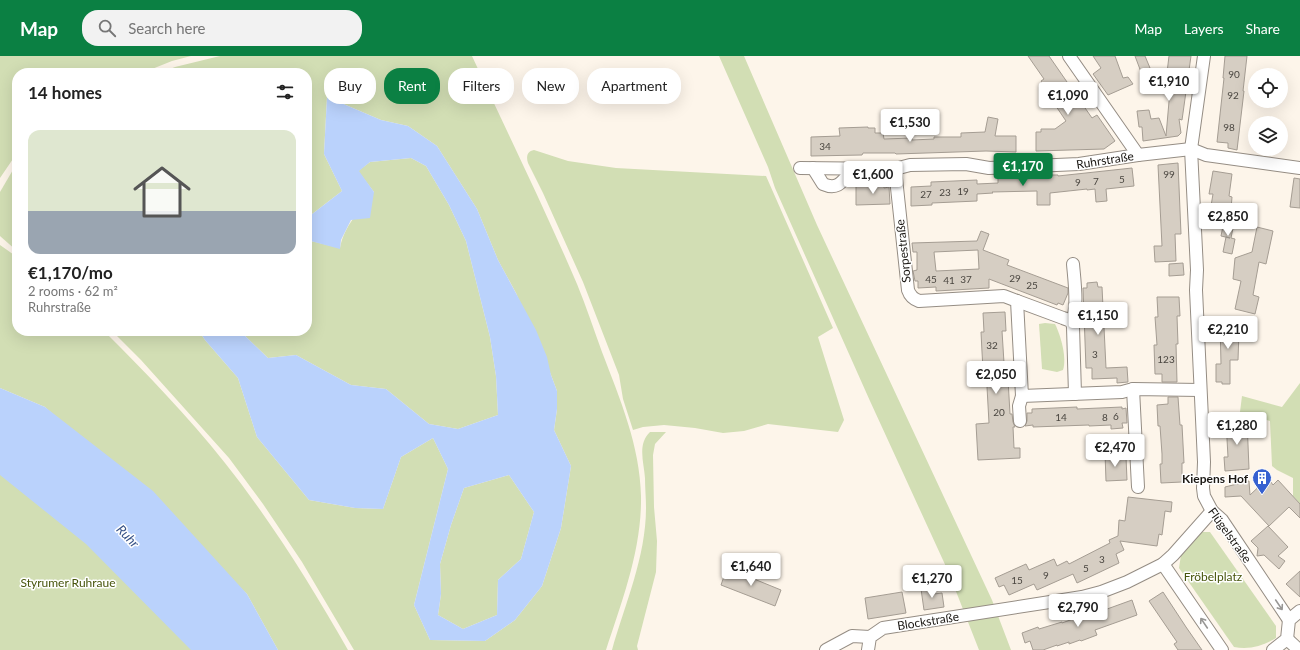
<!DOCTYPE html>
<meta charset="utf-8">
<style>
:root{--surface:#fff;--page:#f2f2f2;--text:#222;--muted:#767676;--accent:#0b8043}
body{margin:0;font-family:Lato,sans-serif;background:var(--page);color:var(--text);height:100vh;display:flex;flex-direction:column;font-size:15px;white-space:nowrap}
*{box-sizing:border-box;margin:0}
p{font-size:13px;color:var(--muted)}
.icon{flex:none;width:22px;height:22px;fill:none;stroke:currentColor;stroke-width:2;stroke-linecap:round;stroke-linejoin:round}
.map{position:relative;flex:1;overflow:hidden}
.details{position:absolute;left:12px;top:12px;width:300px;height:268px;display:flex;flex-direction:column;background:var(--surface);border-radius:16px;box-shadow:0 4px 16px #0002}
.details>*{flex:none}
.hud{position:absolute;left:324px;top:12px;width:380px;height:36px;display:flex;gap:8px}
.fabs{position:absolute;left:1248px;top:12px;display:grid;gap:8px}
.fabs a{display:grid;place-items:center;width:40px;height:40px;border-radius:50%;background:var(--surface);box-shadow:0 4px 16px #0002;font-size:20px}
.price{position:absolute;translate:-50% -34px;padding:0 9px;border-radius:4px;background:#fff;color:#222;font-size:13px;line-height:26px;filter:drop-shadow(0 1px 2px #0008)}
.price::after{content:'';position:absolute;left:50%;top:24px;width:12px;height:9px;margin-left:-6px;background:inherit;clip-path:polygon(0 0,100% 0,50% 100%)}
.price.active{background:var(--accent);color:#fff}
ul{padding:0;list-style:none}
li{display:grid;align-content:center;gap:8px;height:212px;padding:0 16px}
li span{display:grid;place-items:center;height:124px;border-radius:12px;color:#555}
li>.icon{margin-inline-start:auto}
span .icon{width:72px;height:72px;fill:#fffc;stroke-width:1}
li b{font-size:17px}
h2{display:flex;justify-content:space-between;align-items:center;height:48px;padding:0 16px;font-size:17px}
.chip{padding:0 14px;border-radius:16px;background:var(--surface);box-shadow:0 4px 16px #0002;font-size:14px;line-height:36px}
.chip.active{background:var(--accent);color:#fff}
header{display:flex;align-items:center;gap:24px;box-sizing:border-box;height:56px;padding:0 20px;background:var(--accent);color:#fff}
header strong{font-size:19px}
nav{display:flex;gap:22px;margin-inline-start:auto;font-size:14px}
.search{width:280px;height:36px;background:var(--page);display:flex;align-items:center;gap:10px;box-sizing:border-box;padding:0 14px;border-radius:16px;color:var(--muted);font-size:15px}
.map>svg:first-child{display:block}
.green{fill:#d2deb4}
.water{fill:#bad2fc;fill-rule:evenodd}
.building{fill:#d6cec3;stroke:#a59d93;fill-rule:evenodd}
.lines{fill:none;stroke-linecap:round;stroke-linejoin:round}
.minor-casing{stroke:#958d84;stroke-width:14}
.minor{stroke:#fff;stroke-width:12}
.oneway{stroke:#989795}
.labels{text-anchor:middle;dominant-baseline:central;stroke-width:3;stroke-linejoin:round;paint-order:stroke}
.number-label{font-size:10px;fill:#4a4640}
.street-label{font-size:12px;fill:#1b1814;stroke:#fff}
.poi-label{font-size:12px;font-weight:bold;fill:#1b1814;stroke:#fff;text-anchor:end}
.park-label{font-size:12px;fill:#47550c;stroke:#fff}
.water-label{font-size:13px;font-style:italic;fill:#365287;stroke:#fff}
</style>
<header>
<strong>Map</strong>
<div class="search"><svg class="icon" aria-label="search" viewBox="0 0 24 24"><circle cx="10" cy="10" r="6"/><path d="M15 15l6 6"/></svg>Search here</div>
<nav><a>Map</a><a>Layers</a><a>Share</a></nav>
</header>
<div class="map">
<svg width="1300" height="594" viewBox="0 0 1300 594">
<rect width="100%" height="100%" fill="#fdf5ea"/>
<g class="green">
<path d="M 0,0 L 191,0 L 172,5 L 142,17 L 17,17 L 17,97 L 0,122 Z"/>
<path d="M 220,0 L 472,0 C 507,76 544,151 577,228 C 586,250 594,274 602,296 C 620,343 640,390 641,440 C 642,493 622,545 606,594 L 354,594 L 302,506 L 263,448 L 229,402 L 141,304 L 112,275 L 199,275 L 205,284 L 238,322 L 257,381 L 309,444 L 355,452 L 383,453 L 401,401 L 433,382 L 448,413 L 414,549 L 430,584 L 485,585 L 515,564 L 542,530 L 561,472 L 571,410 L 554,374 L 557,353 L 557,335 L 551,319 L 516,237 L 498,204 L 477,153 L 437,90 L 408,70 L 381,64 L 327,41 L 324,98 L 342,135 L 307,162 L 307,17 L 160,17 L 175,11 Z"/>
<path d="M 719,0 L 744,0 L 817,169 L 992,544 L 1011,594 L 979,594 L 948,515 L 870,345 L 775,132 L 768,111 Z"/>
<path d="M 534,94 L 568,105 L 616,112 L 766,120 L 833,272 L 818,281 L 844,364 L 838,376 L 768,368 L 744,375 L 723,377 L 695,372 L 664,369 L 643,371 L 633,374 L 623,343 L 619,319 L 583,226 L 543,137 L 528,107 C 526,101 527,95 534,94 Z"/>
<path d="M 411,102 L 426,110 L 449,149 L 466,185 L 490,281 L 496,320 L 498,359 L 458,373 L 429,368 L 386,333 L 351,329 L 296,299 L 268,302 L 240,275 L 307,275 L 307,184 L 340,192 C 344,170 360,154 374,136 L 358,115 L 370,106 Z"/>
<path d="M 17,107 L 17,195 L 0,180 L 0,136 Z"/>
<path d="M 0,189 L 17,201 L 17,275 L 104,275 C 146,317 188,360 225,407 C 271,465 311,529 348,594 L 278,594 L 247,538 L 45,351 L 0,332 Z"/>
<path d="M 1045,267 L 1055,268 C 1061,280 1067,302 1063,314 L 1057,316 L 1042,313 L 1039,268 Z"/>
<path d="M 1300,327 L 1300,448 L 1293,440 L 1293,422 L 1277,414 L 1272,410 L 1270,365 L 1240,356 L 1242,340 L 1282,351 Z"/>
<path d="M 650,376 L 666,376 L 655,388 L 653,399 L 654,451 L 657,485 L 656,516 L 637,590 L 638,594 L 612,594 C 625,548 646,501 646,452 C 646,442 645,432 645,422 C 644,407 637,388 650,376 Z"/>
<path d="M 0,385 L 222,594 L 0,594 Z"/>
<path d="M 509,419 L 534,456 L 521,503 L 498,524 L 497,559 L 463,573 L 438,559 L 441,538 L 440,508 L 451,469 L 464,432 Z"/>
<path d="M 1202,476 L 1210,476 L 1276,570 L 1276,582 C 1263,590 1249,594 1234,591 L 1179,512 L 1181,499 Z"/>
</g>
<g class="water">
<path d="M 327,41 L 381,64 L 408,70 L 437,90 L 477,153 L 498,204 L 536,274 L 547,301 L 551,319 L 557,335 L 557,353 L 554,374 L 571,410 L 561,472 L 542,530 L 515,564 L 485,585 L 430,584 L 414,549 L 448,413 L 433,382 L 401,401 L 383,453 L 355,452 L 309,444 L 257,381 L 238,322 L 205,284 L 199,275 L 240,275 L 268,302 L 296,299 L 351,329 L 386,333 L 429,368 L 458,373 L 498,359 L 496,320 L 490,281 L 466,185 L 449,149 L 426,110 L 411,102 L 370,106 L 359,115 L 374,136 L 370,162 L 351,164 L 341,184 L 340,193 L 307,184 L 307,162 L 342,135 L 324,98 ZM 509,419 L 534,456 L 521,503 L 498,524 L 497,559 L 463,573 L 438,559 L 441,538 L 440,508 L 451,469 L 464,432 Z"/>
<path d="M 0,332 L 45,351 L 153,435 L 247,538 L 278,594 L 191,594 L 86,488 L 0,419 Z"/>
</g>
<g class="building">
<path d="M 1028,0 L 1049,0 L 1092,62 L 1097,59 L 1115,85 L 1104,93 L 1036,95 L 1036,76 L 1041,76 L 1041,73 L 1055,73 L 1066,65 L 1043,31 L 1044,30 L 1041,25 L 1044,23 Z"/>
<path d="M 1093,0 L 1115,0 L 1123,22 L 1128,21 L 1133,28 L 1108,39 L 1093,18 L 1101,12 Z"/>
<path d="M 1135,0 L 1145,0 L 1150,12 L 1141,16 Z"/>
<path d="M 1169,0 L 1191,0 L 1182,64 L 1179,63 L 1181,77 L 1178,80 L 1143,85 L 1142,71 L 1139,71 L 1137,55 L 1149,54 L 1151,63 L 1159,62 L 1166,80 L 1170,34 L 1165,33 Z"/>
<path d="M 1225,0 L 1247,0 L 1243,35 L 1244,35 L 1237,94 L 1228,92 L 1228,87 L 1217,86 L 1224,22 L 1223,22 Z"/>
<path d="M 988,61 L 998,63 L 995,80 L 1016,80 L 1016,96 L 986,95 L 896,98 L 895,97 L 863,97 L 862,99 L 811,100 L 811,81 L 840,80 L 839,72 L 868,71 L 868,72 L 875,72 L 875,77 L 883,77 L 884,83 L 912,82 L 912,84 L 934,83 L 934,81 L 961,81 L 961,77 L 985,76 Z"/>
<path d="M 1178,107 L 1181,178 L 1175,178 L 1176,205 L 1155,206 L 1154,190 L 1162,190 L 1158,109 Z"/>
<path d="M 1132,112 L 1134,130 L 1106,133 L 1107,145 L 1096,146 L 1095,133 L 1087,134 L 1087,133 L 1050,137 L 1050,149 L 1037,149 L 1037,135 L 992,136 L 993,137 L 977,138 L 977,145 L 932,147 L 932,149 L 911,150 L 911,131 L 931,130 L 931,126 L 977,124 L 977,128 L 998,127 L 998,121 L 1050,119 L 1058,119 L 1058,120 Z"/>
<path d="M 1213,115 L 1232,118 L 1229,140 L 1232,141 L 1231,153 L 1211,150 L 1213,138 L 1209,138 Z"/>
<path d="M 1294,122 L 1300,123 L 1300,152 L 1290,151 Z"/>
<path d="M 884,128 L 884,132 L 889,131 L 890,148 L 856,149 L 856,130 Z"/>
<path d="M 1224,165 L 1234,167 L 1231,182 L 1235,183 L 1232,198 L 1223,196 L 1226,181 L 1230,182 L 1221,180 Z"/>
<path d="M 1257,171 L 1273,175 L 1266,208 L 1259,206 L 1253,239 L 1259,241 L 1255,258 L 1235,253 L 1241,225 L 1233,223 L 1235,202 L 1252,196 Z"/>
<path d="M 981,175 L 989,178 L 983,194 L 1009,204 L 1007,209 L 1068,232 L 1068,237 L 1063,249 L 1058,247 L 1057,249 L 989,223 L 989,232 L 936,235 L 936,231 L 918,232 L 918,225 L 915,225 L 913,215 L 917,214 L 917,196 L 913,196 L 912,187 L 977,185 ZM 978,194 L 979,213 L 936,215 L 934,196 Z"/>
<path d="M 1183,207 L 1184,219 L 1169,220 L 1169,208 Z"/>
<path d="M 1097,226 L 1098,231 L 1102,231 L 1106,312 L 1127,311 L 1128,326 L 1117,327 L 1117,322 L 1092,323 L 1092,312 L 1086,312 L 1083,232 L 1087,232 L 1087,227 Z"/>
<path d="M 1157,241 L 1179,241 L 1180,260 L 1177,260 L 1178,288 L 1176,288 L 1177,326 L 1162,326 L 1162,318 L 1155,318 L 1154,289 L 1157,289 L 1155,261 L 1158,261 Z"/>
<path d="M 1005,256 L 1006,275 L 1002,275 L 1005,323 L 1008,323 L 1010,358 L 1012,358 L 1013,366 L 1015,371 L 1013,371 L 1014,392 L 1020,392 L 1020,402 L 978,404 L 976,368 L 989,367 L 986,313 L 983,313 L 982,296 L 981,276 L 984,276 L 983,257 Z"/>
<path d="M 1220,265 L 1237,265 L 1237,275 L 1239,275 L 1238,304 L 1230,304 L 1230,328 L 1222,328 L 1222,326 L 1216,326 L 1216,308 L 1221,308 Z"/>
<path d="M 1168,341 L 1178,341 L 1180,369 L 1182,369 L 1184,407 L 1182,407 L 1182,426 L 1161,427 L 1160,408 L 1162,408 L 1162,398 L 1160,370 L 1158,370 L 1157,349 L 1168,348 Z"/>
<path d="M 1077,351 L 1077,353 L 1122,351 L 1122,353 L 1126,352 L 1127,367 L 1122,367 L 1123,372 L 1111,373 L 1111,369 L 1089,370 L 1089,369 L 1033,371 L 1033,369 L 1025,370 L 1027,365 L 1027,357 L 1032,357 L 1032,353 Z"/>
<path d="M 1247,364 L 1249,413 L 1225,415 L 1224,401 L 1228,401 L 1226,365 Z"/>
<path d="M 1115,396 L 1116,402 L 1126,401 L 1127,424 L 1106,425 L 1105,397 Z"/>
<path d="M 1268,422 L 1273,429 L 1278,424 L 1300,448 L 1300,462 L 1289,451 L 1269,470 L 1241,440 L 1225,441 L 1225,431 L 1249,425 L 1250,439 Z"/>
<path d="M 1128,441 L 1172,446 L 1171,456 L 1165,455 L 1162,479 L 1159,478 L 1157,490 L 1120,485 L 1124,494 L 1116,498 L 1119,507 L 1077,527 L 1073,518 L 1037,534 L 1034,528 L 1009,539 L 1004,529 L 999,531 L 995,522 L 1026,508 L 1029,514 L 1054,503 L 1057,510 L 1067,505 L 1069,508 L 1110,487 L 1109,484 L 1118,480 L 1119,464 L 1125,465 Z"/>
<path d="M 1268,470 L 1288,491 L 1278,500 L 1285,505 L 1279,513 L 1264,499 L 1257,500 L 1258,492 L 1251,485 Z"/>
<path d="M 727,512 L 781,534 L 775,550 L 721,529 Z"/>
<path d="M 1300,515 L 1300,541 L 1286,528 Z"/>
<path d="M 933,531 L 934,538 L 942,537 L 944,551 L 924,554 L 921,533 Z"/>
<path d="M 902,536 L 906,557 L 868,563 L 865,542 Z"/>
<path d="M 1163,536 L 1186,571 L 1202,594 L 1178,594 L 1174,588 L 1177,586 L 1149,545 Z"/>
<path d="M 1132,544 L 1137,559 L 1095,574 L 1097,579 L 1081,585 L 1080,584 L 1069,588 L 1069,586 L 1057,590 L 1057,589 L 1043,594 L 1033,594 L 1030,585 L 1025,587 L 1022,577 L 1038,571 L 1039,573 L 1062,566 L 1062,567 L 1073,563 L 1074,565 Z"/>
</g>
<g class="lines">
<defs>
<g id="minor">
<path d="M 1069,0 L 1138,99"/>
<path d="M 1204,0 L 1191,93 L 1197,214 L 1196,234 L 1204,406 L 1203,432 L 1204,440 L 1212,455 L 1222,464 L 1289,564"/>
<path d="M 800,112 L 895,113 L 910,109 L 966,108 L 989,112 L 1079,108 L 1138,99 L 1191,93 L 1206,99 L 1300,112"/>
<path d="M 813,112 L 823,128 C 839,135 843,124 853,113"/>
<path d="M 895,113 L 908,234 C 910,240 913,243 919,245 L 1004,240 L 1017,245 L 1022,340 L 1122,336 L 1133,333 L 1200,334"/>
<path d="M 1017,245 L 1063,262 C 1069,264 1072,265 1073,271 L 1075,338"/>
<path d="M 1071,265 C 1079,256 1074,221 1073,208"/>
<path d="M 1133,333 L 1138,431"/>
<path d="M 1020,365 L 1019,350 L 1022,340"/>
<path d="M 1163,508 L 1222,594"/>
<path d="M 1287,583 L 1299,594"/>
<path d="M 826,594 L 852,580 L 870,581"/>
<path d="M 868,594 L 870,581 L 883,572 L 1082,541 L 1101,536 L 1127,526 L 1163,508 L 1173,499 L 1212,455"/>
<path d="M 1273,594 L 1287,583 L 1289,564 L 1300,555"/>
</g>
</defs>
<use href="#minor" class="minor-casing"/>
<use href="#minor" class="minor"/>
</g>
<defs><path id="oneway-shaft" d="M-6 0H5M1.5-3L5.5 0L1.5 3" fill="none" stroke-width="1.6" stroke-linecap="round" stroke-linejoin="round"/></defs>
<g class="oneway">
<use href="#oneway-shaft" transform="translate(1279 549) rotate(56)"/>
<use href="#oneway-shaft" transform="translate(1204 567) rotate(-124)"/>
</g>
<defs>
<symbol id="building-pin" viewBox="-11 -11 22 30"><path d="M0 17L-7.5 6A9.5 9.5 0 1 1 7.5 6Z" fill="#3660d0" stroke="#fff"/><path d="M-4-6H4V6H1V3H-1V6H-4ZM-2.5-4.3h1.7v1.8h-1.7ZM.8-4.3h1.7v1.8H.8ZM-2.5-1h1.7V.8h-1.7ZM.8-1h1.7V.8H.8Z" fill="#fff"/></symbol>
</defs>
<g fill-rule="evenodd">
<use href="#building-pin" x="1251" y="411" width="22" height="30"/>
</g>
<g class="labels">
<g class="number-label">
<text x="1234" y="18">90</text>
<text x="1233" y="39">92</text>
<text x="1229" y="71">98</text>
<text x="825" y="90">34</text>
<text x="1169" y="118">99</text>
<text x="1122" y="123">5</text>
<text x="1096" y="125">7</text>
<text x="1078" y="126">9</text>
<text x="963" y="135">19</text>
<text x="945" y="136">23</text>
<text x="926" y="138">27</text>
<text x="1015" y="222">29</text>
<text x="931" y="223">45</text>
<text x="966" y="223">37</text>
<text x="949" y="224">41</text>
<text x="1032" y="229">25</text>
<text x="992" y="289">32</text>
<text x="1095" y="298">3</text>
<text x="1166" y="303">123</text>
<text x="999" y="356">20</text>
<text x="1116" y="360">6</text>
<text x="1061" y="361">14</text>
<text x="1105" y="361">8</text>
<text x="1102" y="503">3</text>
<text x="1086" y="512">5</text>
<text x="1046" y="519">9</text>
<text x="1017" y="524">15</text>
</g>
<g class="street-label">
<text transform="translate(1105 104) rotate(-9)">Ruhrstraße</text>
<text transform="translate(903 195) rotate(-96)">Sorpestraße</text>
<text transform="translate(1230 479) rotate(54)">Flügelstraße</text>
<text transform="translate(928 565) rotate(-9)">Blockstraße</text>
</g>
<g class="poi-label">
<text x="1248" y="422">Kiepens Hof</text>
</g>
<g class="park-label">
<text x="1213" y="520">Fröbelplatz</text>
<text x="68" y="526">Styrumer Ruhraue</text>
</g>
<g class="water-label">
<text transform="translate(128 480) rotate(46)">Ruhr</text>
</g>
</g>
</svg>
<div class="fabs">
<a><svg class="icon" aria-label="locate" viewBox="0 0 24 24"><circle cx="12" cy="12" r="6"/><path d="M12 2v4M12 18v4M2 12h4M18 12h4"/></svg></a>
<a><svg class="icon" aria-label="layers" viewBox="0 0 24 24"><path d="M12 4l9 5-9 5-9-5zM3 14l9 5 9-5"/></svg></a>
</div>
<b class="price" style="left:1169px;top:46px">€1,910</b>
<b class="price" style="left:1068px;top:60px">€1,090</b>
<b class="price" style="left:910px;top:87px">€1,530</b>
<b class="price active" style="left:1023px;top:131px">€1,170</b>
<b class="price" style="left:873px;top:139px">€1,600</b>
<b class="price" style="left:1228px;top:181px">€2,850</b>
<b class="price" style="left:1098px;top:280px">€1,150</b>
<b class="price" style="left:1228px;top:294px">€2,210</b>
<b class="price" style="left:996px;top:339px">€2,050</b>
<b class="price" style="left:1237px;top:390px">€1,280</b>
<b class="price" style="left:1115px;top:412px">€2,470</b>
<b class="price" style="left:751px;top:531px">€1,640</b>
<b class="price" style="left:932px;top:543px">€1,270</b>
<b class="price" style="left:1078px;top:572px">€2,790</b>
<div class="hud">
<a class="chip">Buy</a>
<a class="chip active">Rent</a>
<a class="chip">Filters</a>
<a class="chip">New</a>
<a class="chip">Apartment</a>
</div>
<section class="details">
<h2>14 homes<svg class="icon" aria-label="filters" viewBox="0 0 24 24"><path d="M4 7h16M4 17h16"/><circle cx="9" cy="7" r="2"/><circle cx="15" cy="17" r="2"/></svg></h2>
<ul>
<li><span style="background:linear-gradient(#dfe7d0 65%,#9aa5b1 0)"><svg class="icon" aria-label="home" viewBox="0 0 24 24"><path d="M3 11l9-7 9 7M6 9v11h12V9"/></svg></span><div><b>€1,170/mo</b><p>2 rooms · 62 m²</p><p>Ruhrstraße</p></div></li>
</ul>
</section>
</div>
